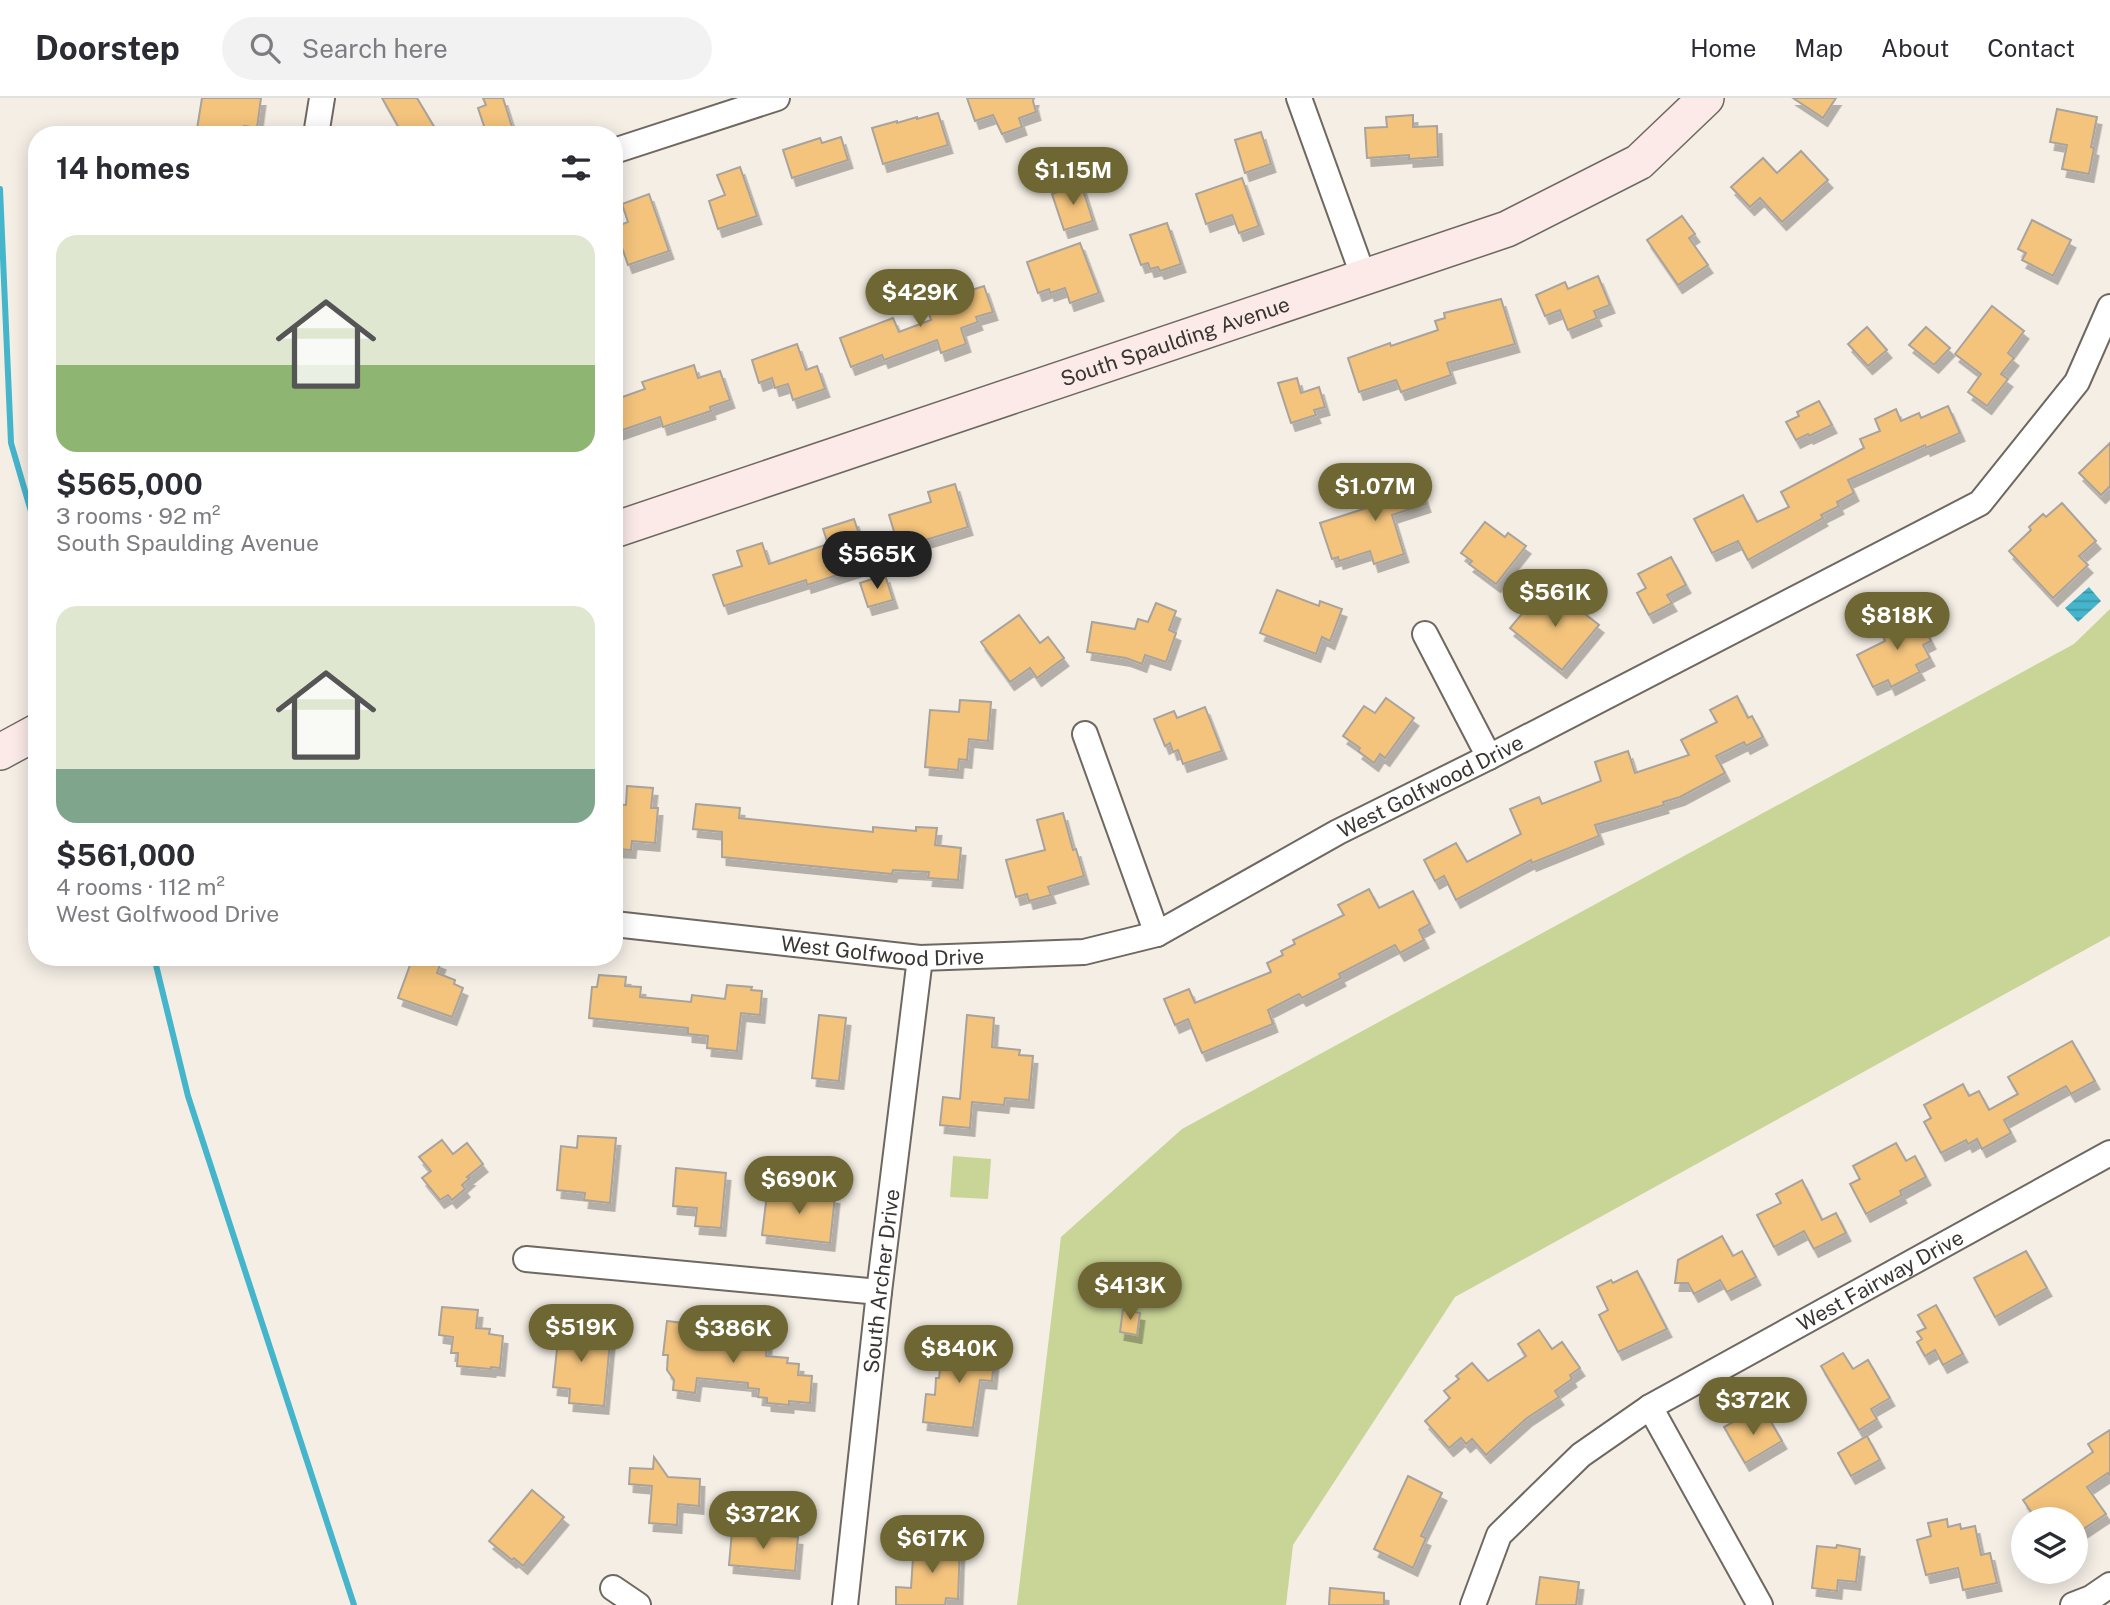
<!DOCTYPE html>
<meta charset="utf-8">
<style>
:root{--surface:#fff;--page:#f2f2f3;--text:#2b2b33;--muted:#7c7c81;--line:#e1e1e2;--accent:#6e6733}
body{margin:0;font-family:"Public Sans",sans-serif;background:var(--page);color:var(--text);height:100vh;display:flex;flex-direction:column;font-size:26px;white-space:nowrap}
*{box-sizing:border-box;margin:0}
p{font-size:23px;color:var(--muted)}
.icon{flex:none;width:38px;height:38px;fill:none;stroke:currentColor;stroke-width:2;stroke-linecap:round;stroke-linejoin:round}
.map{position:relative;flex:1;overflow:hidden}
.details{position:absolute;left:28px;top:28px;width:595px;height:840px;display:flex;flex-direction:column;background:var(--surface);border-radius:28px;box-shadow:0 4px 18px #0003}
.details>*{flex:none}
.tools{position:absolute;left:2011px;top:1409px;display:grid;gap:14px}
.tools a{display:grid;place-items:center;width:77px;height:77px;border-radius:50%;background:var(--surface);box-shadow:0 4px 18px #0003;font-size:35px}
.price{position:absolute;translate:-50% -60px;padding:0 16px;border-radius:24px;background:var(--accent);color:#fff;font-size:23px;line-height:46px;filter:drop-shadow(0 2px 4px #0008)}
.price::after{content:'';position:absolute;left:50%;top:42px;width:21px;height:16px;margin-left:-10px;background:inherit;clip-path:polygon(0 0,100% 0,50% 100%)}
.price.selected{background:#222;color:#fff}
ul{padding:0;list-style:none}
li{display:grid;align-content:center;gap:14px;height:371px;padding:0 28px}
li span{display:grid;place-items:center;height:217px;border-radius:21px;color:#555}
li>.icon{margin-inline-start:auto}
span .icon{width:126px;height:126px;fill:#fffc;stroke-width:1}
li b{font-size:30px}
h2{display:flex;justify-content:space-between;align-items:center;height:84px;padding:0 28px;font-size:30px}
header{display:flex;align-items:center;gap:42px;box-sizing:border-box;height:98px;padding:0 35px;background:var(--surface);border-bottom:2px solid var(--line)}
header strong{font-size:33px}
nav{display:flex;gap:38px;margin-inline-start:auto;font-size:24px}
.search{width:490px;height:63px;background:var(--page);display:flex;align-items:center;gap:18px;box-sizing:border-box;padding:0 24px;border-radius:38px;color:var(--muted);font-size:26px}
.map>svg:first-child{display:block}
.grass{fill:#c9d497}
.water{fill:url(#water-rules)}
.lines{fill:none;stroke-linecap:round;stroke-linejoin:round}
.stream{stroke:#45b5cc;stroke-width:6}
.building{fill:#f4c47d;stroke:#a9a39b;stroke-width:2;filter:url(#shadow)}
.street-casing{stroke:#6e6861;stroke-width:28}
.secondary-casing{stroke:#6e6861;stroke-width:38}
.street{stroke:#fff;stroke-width:24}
.secondary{stroke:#fbeae7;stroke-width:35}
.labels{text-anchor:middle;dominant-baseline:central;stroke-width:6;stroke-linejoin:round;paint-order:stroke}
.street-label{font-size:21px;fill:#393633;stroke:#f4eee5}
</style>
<header>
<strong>Doorstep</strong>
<div class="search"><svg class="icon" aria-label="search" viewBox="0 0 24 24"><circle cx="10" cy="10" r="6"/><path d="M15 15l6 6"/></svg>Search here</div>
<nav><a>Home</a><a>Map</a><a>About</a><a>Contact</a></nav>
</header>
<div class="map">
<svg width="2110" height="1507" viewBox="0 0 2110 1507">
<defs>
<pattern id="water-rules" width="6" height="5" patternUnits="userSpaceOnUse" patternTransform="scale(1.75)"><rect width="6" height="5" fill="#45b5cc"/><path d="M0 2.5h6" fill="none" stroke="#3b94a6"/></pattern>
<filter id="shadow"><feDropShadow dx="4.5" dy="8" stdDeviation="0" flood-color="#0004"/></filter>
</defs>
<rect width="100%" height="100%" fill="#f4eee5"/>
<g class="grass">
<path d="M 2110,511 L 2110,838 L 1455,1199 L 1293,1447 L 1286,1507 L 1017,1507 L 1061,1139 L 1182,1031 L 2074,546 Z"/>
<path d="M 953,1058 L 991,1061 L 988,1101 L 950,1099 Z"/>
</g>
<path class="water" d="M 2089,489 L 2101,503 L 2078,524 L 2065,510 Z"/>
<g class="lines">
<g class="stream">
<path d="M 0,91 L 11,345 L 37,434"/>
<path d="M 154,859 L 188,998 L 354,1507"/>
</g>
</g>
<g class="building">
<path d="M 202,0 L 261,0 L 257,30 L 244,28 L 243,37 L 196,37 Z"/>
<path d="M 382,0 L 417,0 L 439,37 L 403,37 Z"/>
<path d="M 483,0 L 503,0 L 512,29 L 487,37 L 478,10 L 486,7 Z"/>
<path d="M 967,0 L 1034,0 L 1033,3 L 1036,14 L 1019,20 L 1022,29 L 1002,36 L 993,17 L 975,23 Z"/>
<path d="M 1793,0 L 1836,0 L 1823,20 Z"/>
<path d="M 2057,11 L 2097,19 L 2091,49 L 2094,50 L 2089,76 L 2062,71 L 2067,47 L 2050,44 Z"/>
<path d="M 938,15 L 948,47 L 883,66 L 872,30 L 897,23 L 897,25 L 917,19 L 917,21 Z"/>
<path d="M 1413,17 L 1413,29 L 1437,28 L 1438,59 L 1409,61 L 1409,57 L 1367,60 L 1365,30 L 1387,29 L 1386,19 Z"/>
<path d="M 1261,34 L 1271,66 L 1245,75 L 1235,42 Z"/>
<path d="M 841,39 L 848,62 L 792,80 L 783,52 L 820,40 L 822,45 Z"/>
<path d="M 1801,53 L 1828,82 L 1782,124 L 1760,100 L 1750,109 L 1731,89 L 1763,60 L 1777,75 Z"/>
<path d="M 740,69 L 757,118 L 718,131 L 709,103 L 725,97 L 717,77 Z"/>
<path d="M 1242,80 L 1259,128 L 1239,135 L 1232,117 L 1206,126 L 1196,96 Z"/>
<path d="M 1081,86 L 1093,123 L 1064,132 L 1052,96 Z"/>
<path d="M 649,96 L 669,153 L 628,167 L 615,129 L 628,124 L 622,106 Z"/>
<path d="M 1682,118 L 1695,136 L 1689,140 L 1708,167 L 1678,187 L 1647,142 Z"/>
<path d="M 2032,122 L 2071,142 L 2053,178 L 2022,162 L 2026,155 L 2018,151 Z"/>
<path d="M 1167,125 L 1181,166 L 1160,173 L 1158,169 L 1150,171 L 1148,165 L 1141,167 L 1130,137 Z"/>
<path d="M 1080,145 L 1099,195 L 1070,205 L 1065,190 L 1050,195 L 1049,191 L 1038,195 L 1027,164 Z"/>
<path d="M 1598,178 L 1610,207 L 1594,213 L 1597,220 L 1568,232 L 1560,212 L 1545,218 L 1536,197 L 1565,184 L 1568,191 Z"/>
<path d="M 984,188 L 993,214 L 976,219 L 978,224 L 961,230 L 966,246 L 941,255 L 937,242 L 884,262 L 882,257 L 851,269 L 840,240 L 893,220 L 899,234 L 931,222 L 926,207 Z"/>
<path d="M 1501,201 L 1515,246 L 1447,265 L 1451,277 L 1401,294 L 1396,282 L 1359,294 L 1348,260 L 1390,245 L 1391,248 L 1438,232 L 1435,223 L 1445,220 L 1444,215 Z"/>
<path d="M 1992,208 L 2024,233 L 2008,255 L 2014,260 L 2001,276 L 2008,281 L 1987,308 L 1968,294 L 1981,276 L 1955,256 Z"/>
<path d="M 1867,229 L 1887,252 L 1868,268 L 1848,246 Z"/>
<path d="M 1926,229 L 1950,250 L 1934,267 L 1909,247 Z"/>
<path d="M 797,246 L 806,272 L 817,268 L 825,291 L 793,302 L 788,286 L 775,290 L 772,280 L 759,285 L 752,262 Z"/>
<path d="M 694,267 L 698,280 L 720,273 L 730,302 L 710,309 L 711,313 L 663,329 L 660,319 L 614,335 L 614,302 L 645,291 L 642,284 Z"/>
<path d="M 1297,280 L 1301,295 L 1319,289 L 1325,309 L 1314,312 L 1316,317 L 1291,325 L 1278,285 Z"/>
<path d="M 1819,303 L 1832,327 L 1809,338 L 1808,336 L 1796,342 L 1786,324 L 1799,318 L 1797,314 Z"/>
<path d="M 1948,308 L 1960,335 L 1926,350 L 1925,347 L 1848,382 L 1854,395 L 1837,404 L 1839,408 L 1821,417 L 1823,420 L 1748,462 L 1738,443 L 1712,455 L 1694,421 L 1743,397 L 1757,424 L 1789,409 L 1781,394 L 1864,350 L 1860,341 L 1880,333 L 1875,321 L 1896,311 L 1901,323 L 1919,315 L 1921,320 Z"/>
<path d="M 2110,345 L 2110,388 L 2101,397 L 2079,375 Z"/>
<path d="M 1415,373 L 1426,406 L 1392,417 L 1404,456 L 1374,466 L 1370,453 L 1339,463 L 1338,459 L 1332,461 L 1320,425 L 1385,404 L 1379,384 Z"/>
<path d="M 955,386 L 968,429 L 899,450 L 889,417 L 931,404 L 928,394 Z"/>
<path d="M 2062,405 L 2096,443 L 2079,458 L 2088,467 L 2053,500 L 2009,453 L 2031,432 L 2029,429 L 2043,416 L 2046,419 Z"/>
<path d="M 854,421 L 862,445 L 854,448 L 862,469 L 807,487 L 806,482 L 724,508 L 713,477 L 742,468 L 737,453 L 762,445 L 769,466 L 828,446 L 823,431 Z"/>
<path d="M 1485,424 L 1505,439 L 1508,435 L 1526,448 L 1496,486 L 1469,466 L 1472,463 L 1461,455 Z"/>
<path d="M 1671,459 L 1686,487 L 1667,497 L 1672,505 L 1649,517 L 1637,495 L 1646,490 L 1638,476 Z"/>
<path d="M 885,477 L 893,502 L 868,509 L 860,485 Z"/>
<path d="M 1277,492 L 1319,508 L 1320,503 L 1342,511 L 1330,543 L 1322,539 L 1316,556 L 1260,535 Z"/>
<path d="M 1537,498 L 1547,505 L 1553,498 L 1567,510 L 1571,505 L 1599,527 L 1562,572 L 1510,530 Z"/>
<path d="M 1156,505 L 1176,513 L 1169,532 L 1176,535 L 1166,564 L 1145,557 L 1142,566 L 1126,560 L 1087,554 L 1092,524 L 1135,531 L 1138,521 L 1148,524 Z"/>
<path d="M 1916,513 L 1931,543 L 1923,547 L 1930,560 L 1916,567 L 1920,574 L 1891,589 L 1888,582 L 1873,589 L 1857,557 L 1885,543 L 1880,531 Z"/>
<path d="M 1019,517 L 1040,545 L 1048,539 L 1064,560 L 1037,580 L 1030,570 L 1010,584 L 981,544 Z"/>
<path d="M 1737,598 L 1748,620 L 1752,618 L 1763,639 L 1746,648 L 1744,644 L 1716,658 L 1725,675 L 1680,699 L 1663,704 L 1664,707 L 1595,727 L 1599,738 L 1532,765 L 1531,762 L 1456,802 L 1444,778 L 1435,783 L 1424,762 L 1456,745 L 1467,764 L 1521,736 L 1510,711 L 1539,699 L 1542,706 L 1601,683 L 1595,664 L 1628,653 L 1635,675 L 1689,657 L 1681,642 L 1717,624 L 1710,612 Z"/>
<path d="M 1386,600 L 1414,620 L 1385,660 L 1380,656 L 1374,665 L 1358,653 L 1360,650 L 1343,638 L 1364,608 L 1375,615 Z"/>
<path d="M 960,602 L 991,604 L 988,643 L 969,641 L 967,662 L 959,661 L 958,672 L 925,669 L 930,612 L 959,614 Z"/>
<path d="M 1205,609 L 1222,653 L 1183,666 L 1178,652 L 1173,654 L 1170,645 L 1165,648 L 1154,621 L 1174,613 L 1177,620 Z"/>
<path d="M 627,688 L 653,690 L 651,710 L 658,710 L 655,745 L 632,743 L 631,752 L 614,751 L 614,706 L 626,707 Z"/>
<path d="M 696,706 L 740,710 L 739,720 L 873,734 L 873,729 L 916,733 L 916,729 L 937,730 L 935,747 L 961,750 L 958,782 L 928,780 L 929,774 L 893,772 L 892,776 L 722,759 L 722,734 L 693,731 Z"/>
<path d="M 1063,715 L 1073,752 L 1076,751 L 1084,778 L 1048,789 L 1051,797 L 1029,803 L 1027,796 L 1016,799 L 1006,762 L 1045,752 L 1037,722 Z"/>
<path d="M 1369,791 L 1379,810 L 1413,793 L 1430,826 L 1419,832 L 1424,842 L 1400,855 L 1395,847 L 1339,876 L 1341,880 L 1302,900 L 1299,896 L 1268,912 L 1273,926 L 1202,955 L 1188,921 L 1175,927 L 1164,901 L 1189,891 L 1195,905 L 1271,874 L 1267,865 L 1283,857 L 1281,853 L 1295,846 L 1293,842 L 1344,817 L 1338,807 Z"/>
<path d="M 413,859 L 428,859 L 441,864 L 437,875 L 455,882 L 454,886 L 463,890 L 452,919 L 398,900 Z"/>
<path d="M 599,877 L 626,879 L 625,888 L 641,889 L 640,899 L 691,904 L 692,897 L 725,901 L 727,887 L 752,889 L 751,892 L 762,893 L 760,917 L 741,915 L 737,953 L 707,950 L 708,938 L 688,936 L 688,930 L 589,920 L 592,889 L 597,889 Z"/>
<path d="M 819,917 L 846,920 L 839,983 L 812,980 Z"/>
<path d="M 967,917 L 994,920 L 992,949 L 1020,952 L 1019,957 L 1033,958 L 1029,1002 L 1005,1000 L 1004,1007 L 972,1004 L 970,1030 L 940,1027 L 943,999 L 960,1001 Z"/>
<path d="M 2072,943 L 2095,983 L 2071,996 L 2066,988 L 2004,1022 L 2011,1035 L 1982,1051 L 1977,1041 L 1968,1046 L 1966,1042 L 1941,1055 L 1924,1024 L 1931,1020 L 1924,1007 L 1963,986 L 1969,998 L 1979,993 L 1989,1012 L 2018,996 L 2008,979 Z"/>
<path d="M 578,1038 L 616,1040 L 610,1105 L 584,1102 L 585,1095 L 557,1092 L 561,1048 L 577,1050 Z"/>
<path d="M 442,1042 L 453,1056 L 467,1045 L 483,1066 L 467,1079 L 470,1080 L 462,1087 L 465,1091 L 452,1102 L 448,1097 L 440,1102 L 422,1080 L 431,1073 L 419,1059 Z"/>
<path d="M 1896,1045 L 1906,1063 L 1915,1058 L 1926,1079 L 1900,1093 L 1902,1097 L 1866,1116 L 1850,1086 L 1860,1081 L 1853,1068 Z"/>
<path d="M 676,1070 L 726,1075 L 721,1130 L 695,1128 L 697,1110 L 673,1108 Z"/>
<path d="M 1802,1082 L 1822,1122 L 1836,1115 L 1846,1135 L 1814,1151 L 1804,1133 L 1774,1149 L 1757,1117 L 1781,1105 L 1776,1096 Z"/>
<path d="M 786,1092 L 835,1098 L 830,1145 L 762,1137 L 767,1096 L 786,1098 Z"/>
<path d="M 1722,1138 L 1733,1158 L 1742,1153 L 1756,1179 L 1727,1194 L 1720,1182 L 1694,1196 L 1688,1185 L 1675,1185 L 1678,1162 Z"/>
<path d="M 2026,1153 L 2047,1190 L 1995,1219 L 1974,1180 Z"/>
<path d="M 1637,1173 L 1667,1231 L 1618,1254 L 1599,1217 L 1608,1212 L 1597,1189 L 1611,1182 L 1613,1185 Z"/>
<path d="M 1936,1207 L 1963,1256 L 1943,1267 L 1935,1252 L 1925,1258 L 1917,1244 L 1922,1241 L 1917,1234 L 1926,1230 L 1918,1217 Z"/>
<path d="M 442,1209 L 478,1212 L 476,1230 L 490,1231 L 489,1236 L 503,1238 L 500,1270 L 491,1269 L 491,1271 L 457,1268 L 458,1255 L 451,1255 L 453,1239 L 439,1237 Z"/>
<path d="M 1123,1212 L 1140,1215 L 1137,1237 L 1120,1234 Z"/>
<path d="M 571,1221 L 588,1223 L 587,1240 L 610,1243 L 604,1308 L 569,1305 L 570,1291 L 553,1289 L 560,1222 L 571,1223 Z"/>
<path d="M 667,1223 L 692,1226 L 691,1241 L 741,1246 L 742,1232 L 768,1234 L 766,1258 L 788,1260 L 787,1265 L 799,1266 L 798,1277 L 812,1278 L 810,1305 L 789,1303 L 789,1307 L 767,1305 L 767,1300 L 758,1299 L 759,1291 L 748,1290 L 748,1285 L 697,1280 L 695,1295 L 673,1292 L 674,1282 L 667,1272 L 668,1257 L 663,1257 Z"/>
<path d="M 1539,1232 L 1552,1251 L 1562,1244 L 1580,1270 L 1570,1277 L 1572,1281 L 1555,1293 L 1559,1299 L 1527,1320 L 1486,1357 L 1472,1341 L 1466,1346 L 1461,1340 L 1449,1350 L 1425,1323 L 1450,1300 L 1444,1293 L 1459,1281 L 1456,1278 L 1472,1265 L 1488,1283 L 1526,1258 L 1518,1246 Z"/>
<path d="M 943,1245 L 995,1251 L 992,1283 L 980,1282 L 973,1330 L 923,1324 L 926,1296 L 935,1297 L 936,1280 L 939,1280 Z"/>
<path d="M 1843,1255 L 1853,1271 L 1868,1262 L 1890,1300 L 1871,1311 L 1877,1321 L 1859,1332 L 1821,1268 Z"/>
<path d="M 1746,1317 L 1751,1326 L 1767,1317 L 1782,1343 L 1745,1365 L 1724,1329 Z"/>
<path d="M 2110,1332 L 2110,1378 L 2108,1375 L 2087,1389 L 2106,1416 L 2079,1434 L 2076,1429 L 2076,1421 L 2036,1421 L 2023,1402 L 2093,1354 L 2088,1346 Z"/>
<path d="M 1867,1338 L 1880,1362 L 1851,1378 L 1838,1355 Z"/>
<path d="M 654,1359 L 668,1379 L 700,1381 L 699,1408 L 678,1406 L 677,1427 L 649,1425 L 652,1388 L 629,1386 L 630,1370 L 653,1371 Z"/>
<path d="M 1408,1378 L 1442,1395 L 1421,1438 L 1426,1440 L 1413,1470 L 1374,1451 Z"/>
<path d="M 532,1392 L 564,1419 L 523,1468 L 514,1460 L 512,1462 L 489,1443 Z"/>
<path d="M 1947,1421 L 1948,1429 L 1960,1426 L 1961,1431 L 1975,1428 L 1981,1457 L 1990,1455 L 1997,1485 L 1963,1492 L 1958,1470 L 1926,1477 L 1917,1442 L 1931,1438 L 1928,1425 Z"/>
<path d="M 732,1433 L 798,1439 L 795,1473 L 729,1467 Z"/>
<path d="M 930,1443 L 960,1446 L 958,1501 L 946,1500 L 945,1507 L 896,1507 L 896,1489 L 911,1490 L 914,1445 L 930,1446 Z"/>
<path d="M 1837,1447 L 1860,1451 L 1856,1484 L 1838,1482 L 1837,1493 L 1812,1490 L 1817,1448 L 1836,1450 Z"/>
<path d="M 1540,1479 L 1579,1484 L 1576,1507 L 1536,1507 Z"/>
<path d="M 1330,1490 L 1384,1495 L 1384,1507 L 1329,1507 Z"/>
</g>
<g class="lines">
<defs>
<g id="street">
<path d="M 1299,0 L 1364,180"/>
<path d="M 316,37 L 322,0"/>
<path d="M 614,53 L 777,0"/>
<path d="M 1425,536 L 1489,659"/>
<path d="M 1085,636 L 1157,836"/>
<path id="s1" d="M 614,826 L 920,860 L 1084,854 L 1157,836 L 1338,734 L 1489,659 L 1980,405 L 2077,284 L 2110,209"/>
<path d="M 526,1161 L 879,1194"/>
<path d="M 1650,1309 L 1760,1507"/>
<path d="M 613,1490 L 638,1507"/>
<path id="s2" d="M 845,1507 L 879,1194 L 920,860"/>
<path id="s3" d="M 1473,1507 L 1499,1437 L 1581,1357 L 1650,1309 L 2110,1055"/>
<path d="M 2073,1507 L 2091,1500 L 2110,1487"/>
</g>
<g id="secondary">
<path id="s4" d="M 614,432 L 1507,131 L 1639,64 L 1706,0"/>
<path d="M 0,654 L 37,634"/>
</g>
</defs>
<use href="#street" class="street-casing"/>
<use href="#secondary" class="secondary-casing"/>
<use href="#street" class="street"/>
<use href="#secondary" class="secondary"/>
</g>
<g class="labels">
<g class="street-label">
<text stroke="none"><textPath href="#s4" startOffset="592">South Spaulding Avenue</textPath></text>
<text stroke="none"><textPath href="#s1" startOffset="858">West Golfwood Drive</textPath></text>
<text stroke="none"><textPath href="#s1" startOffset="270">West Golfwood Drive</textPath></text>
<text stroke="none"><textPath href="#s3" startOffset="536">West Fairway Drive</textPath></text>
<text stroke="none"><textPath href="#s2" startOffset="326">South Archer Drive</textPath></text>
</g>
</g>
</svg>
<div class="tools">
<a><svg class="icon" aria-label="layers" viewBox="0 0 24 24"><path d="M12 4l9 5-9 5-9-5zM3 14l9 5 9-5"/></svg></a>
</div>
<b class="price" style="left:1073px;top:109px">$1.15M</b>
<b class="price" style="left:920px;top:231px">$429K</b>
<b class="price" style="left:1375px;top:425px">$1.07M</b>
<b class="price selected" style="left:877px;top:493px">$565K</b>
<b class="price" style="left:1555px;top:531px">$561K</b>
<b class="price" style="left:1897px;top:554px">$818K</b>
<b class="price" style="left:799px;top:1118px">$690K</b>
<b class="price" style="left:1130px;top:1224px">$413K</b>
<b class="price" style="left:581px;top:1266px">$519K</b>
<b class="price" style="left:733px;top:1267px">$386K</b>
<b class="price" style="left:959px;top:1287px">$840K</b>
<b class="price" style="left:1753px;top:1339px">$372K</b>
<b class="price" style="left:763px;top:1453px">$372K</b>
<b class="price" style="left:932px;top:1477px">$617K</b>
<section class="details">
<h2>14 homes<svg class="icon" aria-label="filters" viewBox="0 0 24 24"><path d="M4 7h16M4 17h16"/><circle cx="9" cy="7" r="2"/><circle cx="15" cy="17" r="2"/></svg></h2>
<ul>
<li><span style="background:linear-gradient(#dfe7d0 60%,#8fb573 0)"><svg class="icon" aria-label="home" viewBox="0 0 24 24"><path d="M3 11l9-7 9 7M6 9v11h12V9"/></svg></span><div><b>$565,000</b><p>3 rooms · 92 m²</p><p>South Spaulding Avenue</p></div></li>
<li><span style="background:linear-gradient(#dfe7d0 75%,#7fa58c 0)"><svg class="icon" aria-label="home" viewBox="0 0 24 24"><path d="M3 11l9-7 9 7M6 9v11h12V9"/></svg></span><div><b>$561,000</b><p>4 rooms · 112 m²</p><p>West Golfwood Drive</p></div></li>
</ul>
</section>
</div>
